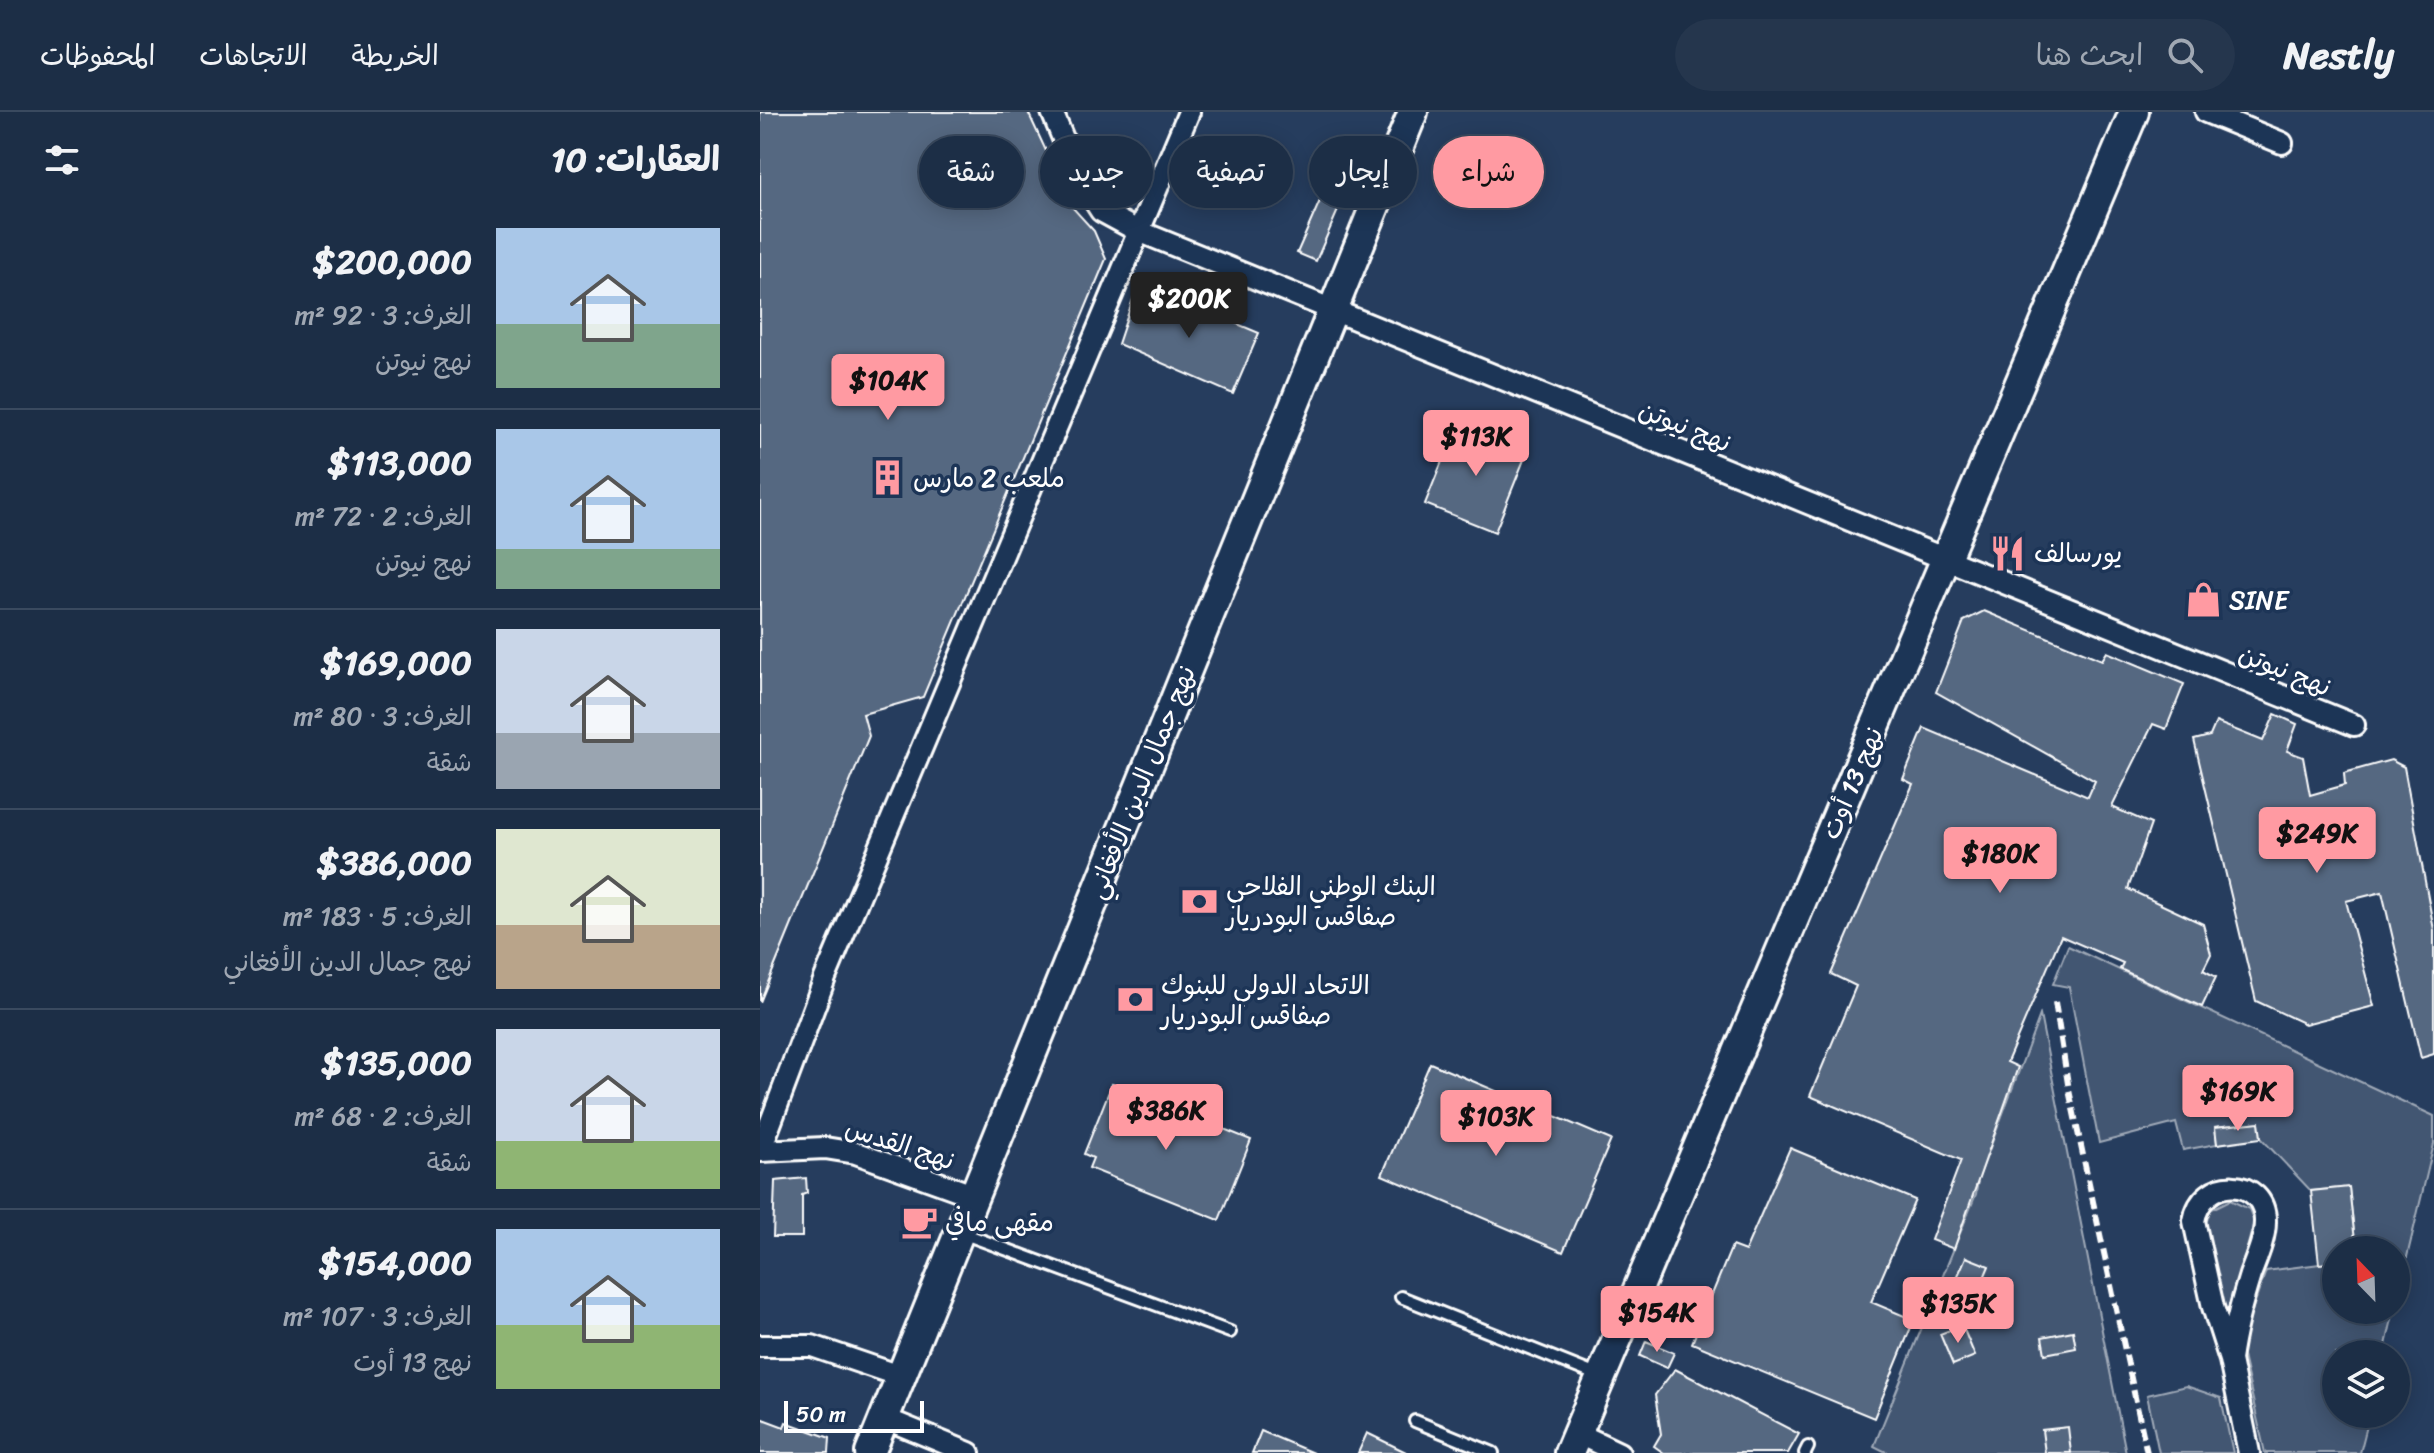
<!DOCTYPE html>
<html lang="ar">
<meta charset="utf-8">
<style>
:root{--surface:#1c2e46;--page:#25364d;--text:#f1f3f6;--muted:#a0a8b3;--line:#3a4a5f;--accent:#ff9aa2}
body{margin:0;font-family:Sriracha,"Playpen Sans Arabic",sans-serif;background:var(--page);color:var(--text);direction:rtl;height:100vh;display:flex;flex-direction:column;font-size:30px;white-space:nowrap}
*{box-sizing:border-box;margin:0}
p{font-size:26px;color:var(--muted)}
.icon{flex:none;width:44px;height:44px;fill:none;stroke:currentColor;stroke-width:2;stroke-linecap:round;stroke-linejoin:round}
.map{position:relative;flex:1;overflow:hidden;direction:ltr}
.panel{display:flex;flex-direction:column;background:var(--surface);width:760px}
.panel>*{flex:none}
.guide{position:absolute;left:24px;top:24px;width:760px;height:72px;direction:rtl;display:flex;gap:16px}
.needle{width:52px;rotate:337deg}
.fabs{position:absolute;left:1562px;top:1124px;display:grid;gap:16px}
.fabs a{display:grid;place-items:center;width:88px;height:88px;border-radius:50%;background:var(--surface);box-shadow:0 4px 20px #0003,0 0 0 2px var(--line);font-size:40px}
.scale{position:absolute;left:24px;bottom:20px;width:140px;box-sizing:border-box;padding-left:8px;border:4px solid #fff;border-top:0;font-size:22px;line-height:28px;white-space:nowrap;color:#fff;-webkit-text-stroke:6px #1d3557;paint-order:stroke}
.price{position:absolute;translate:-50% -68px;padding:0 18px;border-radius:8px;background:var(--accent);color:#111;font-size:26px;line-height:52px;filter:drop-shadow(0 2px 4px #0008)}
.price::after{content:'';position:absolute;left:50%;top:48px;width:24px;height:18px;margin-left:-12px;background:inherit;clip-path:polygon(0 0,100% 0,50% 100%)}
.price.active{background:#222;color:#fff}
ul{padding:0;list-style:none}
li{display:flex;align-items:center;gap:24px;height:200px;padding:0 40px}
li+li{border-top:2px solid var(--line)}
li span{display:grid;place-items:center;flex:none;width:224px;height:160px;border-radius:0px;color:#555}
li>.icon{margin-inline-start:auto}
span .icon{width:96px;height:96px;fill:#fffc;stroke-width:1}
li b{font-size:34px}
h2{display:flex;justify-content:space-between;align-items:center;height:96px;padding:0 40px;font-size:34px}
.tag{padding:0 28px;border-radius:36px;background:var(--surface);box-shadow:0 4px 20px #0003,0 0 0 2px var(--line);font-size:28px;line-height:72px}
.tag.active{background:var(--accent);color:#111}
header{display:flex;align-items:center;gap:48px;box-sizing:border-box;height:112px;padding:0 40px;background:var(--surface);border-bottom:2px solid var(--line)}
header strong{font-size:38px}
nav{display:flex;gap:44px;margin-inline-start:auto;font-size:28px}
.search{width:560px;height:72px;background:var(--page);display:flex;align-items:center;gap:20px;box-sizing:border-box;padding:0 28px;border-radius:44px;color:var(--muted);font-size:30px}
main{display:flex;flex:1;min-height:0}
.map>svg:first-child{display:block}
.green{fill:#425672;stroke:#a0aab8;stroke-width:2}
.building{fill:#556781;stroke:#fff;stroke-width:2}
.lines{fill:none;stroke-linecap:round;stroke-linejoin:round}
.service-casing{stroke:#fff;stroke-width:16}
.minor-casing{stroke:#fff;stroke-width:26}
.secondary-casing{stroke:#fff;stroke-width:34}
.service{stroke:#1d3557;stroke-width:10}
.minor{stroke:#1d3557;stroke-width:20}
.secondary{stroke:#1d3557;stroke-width:28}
.rail{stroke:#fff;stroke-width:6;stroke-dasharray:12 6;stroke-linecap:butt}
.labels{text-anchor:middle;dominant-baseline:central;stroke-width:7;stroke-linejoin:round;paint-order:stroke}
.street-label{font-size:26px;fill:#fff;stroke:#1d3557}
.poi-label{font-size:26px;fill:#fff;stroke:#1d3557;text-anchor:start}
</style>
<header>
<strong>Nestly</strong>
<div class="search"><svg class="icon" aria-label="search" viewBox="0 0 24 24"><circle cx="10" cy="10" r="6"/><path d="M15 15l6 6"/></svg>ابحث هنا</div>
<nav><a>الخريطة</a><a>الاتجاهات</a><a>المحفوظات</a></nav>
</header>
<main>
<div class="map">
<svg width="1674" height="1341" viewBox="0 0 1674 1341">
<rect width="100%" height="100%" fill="#263d5e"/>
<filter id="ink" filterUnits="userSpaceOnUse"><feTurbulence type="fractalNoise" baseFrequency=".0125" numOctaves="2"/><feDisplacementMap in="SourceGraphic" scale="16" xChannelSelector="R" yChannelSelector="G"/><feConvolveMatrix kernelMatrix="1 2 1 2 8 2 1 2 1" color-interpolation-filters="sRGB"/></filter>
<g filter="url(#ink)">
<g class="green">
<path d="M 1308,834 L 1674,1004 L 1674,1032 L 1636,1191 L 1636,1138 L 1596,1138 L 1589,1075 L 1551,1079 L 1501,1026 L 1499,1010 L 1455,1015 L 1457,1032 L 1423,1038 L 1416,1011 L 1339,1031 L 1309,875 L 1293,872 Z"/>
<path d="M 1280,903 L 1366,1341 L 1128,1341 L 1114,1334 L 1216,1082 L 1218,1068 Z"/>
<path d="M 1470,1088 L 1489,1097 L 1494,1110 L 1471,1195 L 1466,1201 L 1446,1112 L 1450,1098 Z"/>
<path d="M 1576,1150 L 1576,1198 L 1634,1198 L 1624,1242 L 1576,1242 L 1576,1302 L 1610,1302 L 1600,1341 L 1505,1341 L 1483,1244 L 1483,1224 L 1506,1159 Z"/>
<path d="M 1426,1274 L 1461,1286 L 1473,1341 L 1399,1341 L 1387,1283 Z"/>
</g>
<g class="building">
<path d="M 0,0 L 268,0 L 312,95 L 334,119 L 346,147 L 163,585 L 103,602 L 109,624 L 0,890 Z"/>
<path d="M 566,75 L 585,82 L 556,149 L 537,141 Z"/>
<path d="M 399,179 L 499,221 L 473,282 L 358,232 L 374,184 L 392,192 Z"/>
<path d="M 697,312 L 767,340 L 735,420 L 665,392 Z"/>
<path d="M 1224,499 L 1342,548 L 1347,540 L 1424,572 L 1406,617 L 1393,612 L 1352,695 L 1391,712 L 1368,777 L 1443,812 L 1451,842 L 1443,858 L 1456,865 L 1442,895 L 1360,857 L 1363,851 L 1301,824 L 1247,950 L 1258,955 L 1194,1137 L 1171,1128 L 1201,1048 L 1050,984 L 1096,874 L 1071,862 L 1153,672 L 1143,667 L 1164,616 L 1328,685 L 1335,669 L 1176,580 L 1204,509 Z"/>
<path d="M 1515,602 L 1537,612 L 1527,639 L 1543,645 L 1550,683 L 1585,673 L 1584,661 L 1631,648 L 1644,655 L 1674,818 L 1674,942 L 1661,946 L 1622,780 L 1586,789 L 1614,894 L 1545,912 L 1496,889 L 1434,628 L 1450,624 L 1456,610 L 1503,629 Z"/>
<path d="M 670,951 L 851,1028 L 803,1140 L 622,1063 Z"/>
<path d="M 352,972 L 491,1028 L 459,1108 L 329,1056 L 333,1046 L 324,1042 Z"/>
<path d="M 1499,1010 L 1501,1026 L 1457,1032 L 1455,1015 Z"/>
<path d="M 1030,1036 L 1155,1088 L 1111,1190 L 1154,1208 L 1114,1306 L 932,1231 L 972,1134 L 985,1139 Z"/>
<path d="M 46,1066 L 47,1081 L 42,1083 L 42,1125 L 13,1125 L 15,1069 Z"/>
<path d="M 1589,1075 L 1596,1138 L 1576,1138 L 1576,1150 L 1559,1152 L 1551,1079 Z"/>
<path d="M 1206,1145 L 1229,1154 L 1210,1199 L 1187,1189 Z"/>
<path d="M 1202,1213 L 1215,1244 L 1193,1253 L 1180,1222 Z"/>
<path d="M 1313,1219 L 1316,1236 L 1285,1242 L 1282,1225 Z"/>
<path d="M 886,1229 L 914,1241 L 907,1256 L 880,1244 Z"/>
<path d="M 915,1257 L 1039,1322 L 1028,1341 L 904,1341 L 894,1334 L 901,1322 L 895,1283 Z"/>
<path d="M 0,1306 L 24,1315 L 26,1310 L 70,1326 L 69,1341 L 0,1341 Z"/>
<path d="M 1308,1315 L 1311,1341 L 1285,1341 L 1282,1318 Z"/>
<path d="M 501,1319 L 553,1341 L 492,1341 Z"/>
<path d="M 607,1321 L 648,1341 L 598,1341 Z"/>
</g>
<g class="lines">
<defs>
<g id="service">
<path d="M 202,1121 L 470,1220"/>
<path d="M 641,1185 L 839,1264"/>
<path d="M 655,1309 L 733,1341"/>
<path d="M 1045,1341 L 1048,1335"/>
</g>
<g id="minor">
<path d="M 292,0 L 319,65 L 341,99 L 376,118 L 1594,613"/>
<path d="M 1446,0 L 1522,31"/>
<path d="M 0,1039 L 65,866 L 429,0"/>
<path d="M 0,1039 L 65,1036 L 96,1041 L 215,1084"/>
<path d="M 0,1234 L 52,1234 L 140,1264"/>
<path d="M 1470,1248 C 1474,1218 1481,1192 1490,1163 C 1496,1147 1505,1127 1505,1110 C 1506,1064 1442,1062 1434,1109 L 1453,1195 L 1470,1248 L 1489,1341"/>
<path d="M 124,1306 L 209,1341"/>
<path d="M 817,1321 L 859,1341"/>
</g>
<g id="secondary">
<path d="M 110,1341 L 653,0"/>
<path d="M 809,1341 L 1374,0"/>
</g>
</defs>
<use href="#service" class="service-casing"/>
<use href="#minor" class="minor-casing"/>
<use href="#secondary" class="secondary-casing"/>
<use href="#service" class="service"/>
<use href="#minor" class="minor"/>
<use href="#secondary" class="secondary"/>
<path class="rail" d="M 1295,890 L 1309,978 L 1387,1341"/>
</g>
</g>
<defs>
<symbol id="building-bare" viewBox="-9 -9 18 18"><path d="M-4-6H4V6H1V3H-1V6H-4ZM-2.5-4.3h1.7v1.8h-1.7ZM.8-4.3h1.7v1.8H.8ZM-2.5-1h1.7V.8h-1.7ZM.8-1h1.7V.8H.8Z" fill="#ff9aa2" stroke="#1d3557" stroke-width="2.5" paint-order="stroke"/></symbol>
<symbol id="restaurant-bare" viewBox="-9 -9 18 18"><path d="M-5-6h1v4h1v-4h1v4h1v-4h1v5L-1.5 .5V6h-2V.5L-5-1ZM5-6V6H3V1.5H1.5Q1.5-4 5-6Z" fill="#ff9aa2" stroke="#1d3557" stroke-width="2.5" paint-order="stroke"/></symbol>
<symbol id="shop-bare" viewBox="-9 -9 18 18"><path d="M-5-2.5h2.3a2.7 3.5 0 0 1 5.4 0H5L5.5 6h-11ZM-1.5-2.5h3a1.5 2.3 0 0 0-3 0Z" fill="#ff9aa2" stroke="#1d3557" stroke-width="2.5" paint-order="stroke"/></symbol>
<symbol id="bank-bare" viewBox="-9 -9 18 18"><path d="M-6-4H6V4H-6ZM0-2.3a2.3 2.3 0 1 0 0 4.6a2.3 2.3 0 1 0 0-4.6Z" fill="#ff9aa2" stroke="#1d3557" stroke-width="2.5" paint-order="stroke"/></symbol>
<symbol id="cafe-bare" viewBox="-9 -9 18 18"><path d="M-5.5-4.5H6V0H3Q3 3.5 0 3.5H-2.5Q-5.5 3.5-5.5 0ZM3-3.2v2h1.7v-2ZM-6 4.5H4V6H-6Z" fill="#ff9aa2" stroke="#1d3557" stroke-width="2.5" paint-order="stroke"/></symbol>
</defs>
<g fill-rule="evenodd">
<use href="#building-bare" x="102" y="340" width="51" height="51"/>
<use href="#restaurant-bare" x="1222" y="416" width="51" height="51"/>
<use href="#shop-bare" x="1418" y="462" width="51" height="51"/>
<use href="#bank-bare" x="414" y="764" width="51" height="51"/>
<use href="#bank-bare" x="350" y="862" width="51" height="51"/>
<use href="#cafe-bare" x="134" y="1084" width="51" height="51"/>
</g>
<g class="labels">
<g class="street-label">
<text transform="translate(925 314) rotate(22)">نهج نيوتن</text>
<text transform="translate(1525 558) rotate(22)">نهج نيوتن</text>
<text transform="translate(381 670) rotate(-68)">نهج جمال الدين الأفغاني</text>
<text transform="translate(1092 671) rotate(-67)">نهج 13 أوت</text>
<text transform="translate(140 1032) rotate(18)">نهج القدس</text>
</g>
<g class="poi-label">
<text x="153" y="366">ملعب 2 مارس</text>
<text x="1274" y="441">يورسالف</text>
<text x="1469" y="488">SINE</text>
<text x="466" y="774">البنك الوطني الفلاحي<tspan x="466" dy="30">صفاقس البودريار</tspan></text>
<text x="401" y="873">الاتحاد الدولي للبنوك<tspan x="401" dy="30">صفاقس البودريار</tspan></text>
<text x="185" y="1110">مقهى مافي</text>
</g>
</g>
</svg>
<div class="fabs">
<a><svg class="needle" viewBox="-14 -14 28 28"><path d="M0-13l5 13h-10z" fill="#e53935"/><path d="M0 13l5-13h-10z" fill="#a0a8b3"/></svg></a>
<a><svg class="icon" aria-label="layers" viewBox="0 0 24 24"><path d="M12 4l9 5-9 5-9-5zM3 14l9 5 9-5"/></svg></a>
</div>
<div class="scale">50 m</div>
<b class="price active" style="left:429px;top:228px">$200K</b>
<b class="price" style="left:128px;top:310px">$104K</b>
<b class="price" style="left:716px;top:366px">$113K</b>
<b class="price" style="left:1557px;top:763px">$249K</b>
<b class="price" style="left:1240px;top:783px">$180K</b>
<b class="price" style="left:1478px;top:1021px">$169K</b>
<b class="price" style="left:406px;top:1040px">$386K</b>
<b class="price" style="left:736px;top:1046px">$103K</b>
<b class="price" style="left:1198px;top:1233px">$135K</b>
<b class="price" style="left:897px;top:1242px">$154K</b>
<div class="guide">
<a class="tag active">شراء</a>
<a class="tag">إيجار</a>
<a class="tag">تصفية</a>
<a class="tag">جديد</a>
<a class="tag">شقة</a>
</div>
</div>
<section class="panel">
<h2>العقارات: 10<svg class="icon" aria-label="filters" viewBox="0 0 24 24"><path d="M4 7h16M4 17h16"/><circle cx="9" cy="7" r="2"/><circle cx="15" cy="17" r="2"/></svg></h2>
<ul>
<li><span style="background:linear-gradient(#a9c7e8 60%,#7fa58c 0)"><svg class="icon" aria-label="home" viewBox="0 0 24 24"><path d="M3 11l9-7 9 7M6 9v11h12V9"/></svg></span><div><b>$200,000</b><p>الغرف: 3 · 92 m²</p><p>نهج نيوتن</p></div></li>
<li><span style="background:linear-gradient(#a9c7e8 75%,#7fa58c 0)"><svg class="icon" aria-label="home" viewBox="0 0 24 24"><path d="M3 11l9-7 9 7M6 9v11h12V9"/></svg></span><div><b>$113,000</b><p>الغرف: 2 · 72 m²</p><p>نهج نيوتن</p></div></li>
<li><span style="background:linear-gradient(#c9d6e8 65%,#9aa5b1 0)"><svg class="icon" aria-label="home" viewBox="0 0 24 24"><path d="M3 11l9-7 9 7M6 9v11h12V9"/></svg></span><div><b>$169,000</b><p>الغرف: 3 · 80 m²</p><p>شقة</p></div></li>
<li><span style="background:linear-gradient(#dfe7d0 60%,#b9a48a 0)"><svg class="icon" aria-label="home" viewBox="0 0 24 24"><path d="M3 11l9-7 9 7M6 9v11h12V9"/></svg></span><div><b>$386,000</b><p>الغرف: 5 · 183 m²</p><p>نهج جمال الدين الأفغاني</p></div></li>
<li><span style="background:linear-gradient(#c9d6e8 70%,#8fb573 0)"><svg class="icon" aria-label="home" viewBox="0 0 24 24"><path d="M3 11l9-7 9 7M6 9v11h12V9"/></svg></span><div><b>$135,000</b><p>الغرف: 2 · 68 m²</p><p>شقة</p></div></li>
<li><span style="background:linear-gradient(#a9c7e8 60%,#8fb573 0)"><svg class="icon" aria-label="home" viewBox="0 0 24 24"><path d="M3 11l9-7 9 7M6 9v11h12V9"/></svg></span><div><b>$154,000</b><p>الغرف: 3 · 107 m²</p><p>نهج 13 أوت</p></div></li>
</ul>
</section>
</main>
